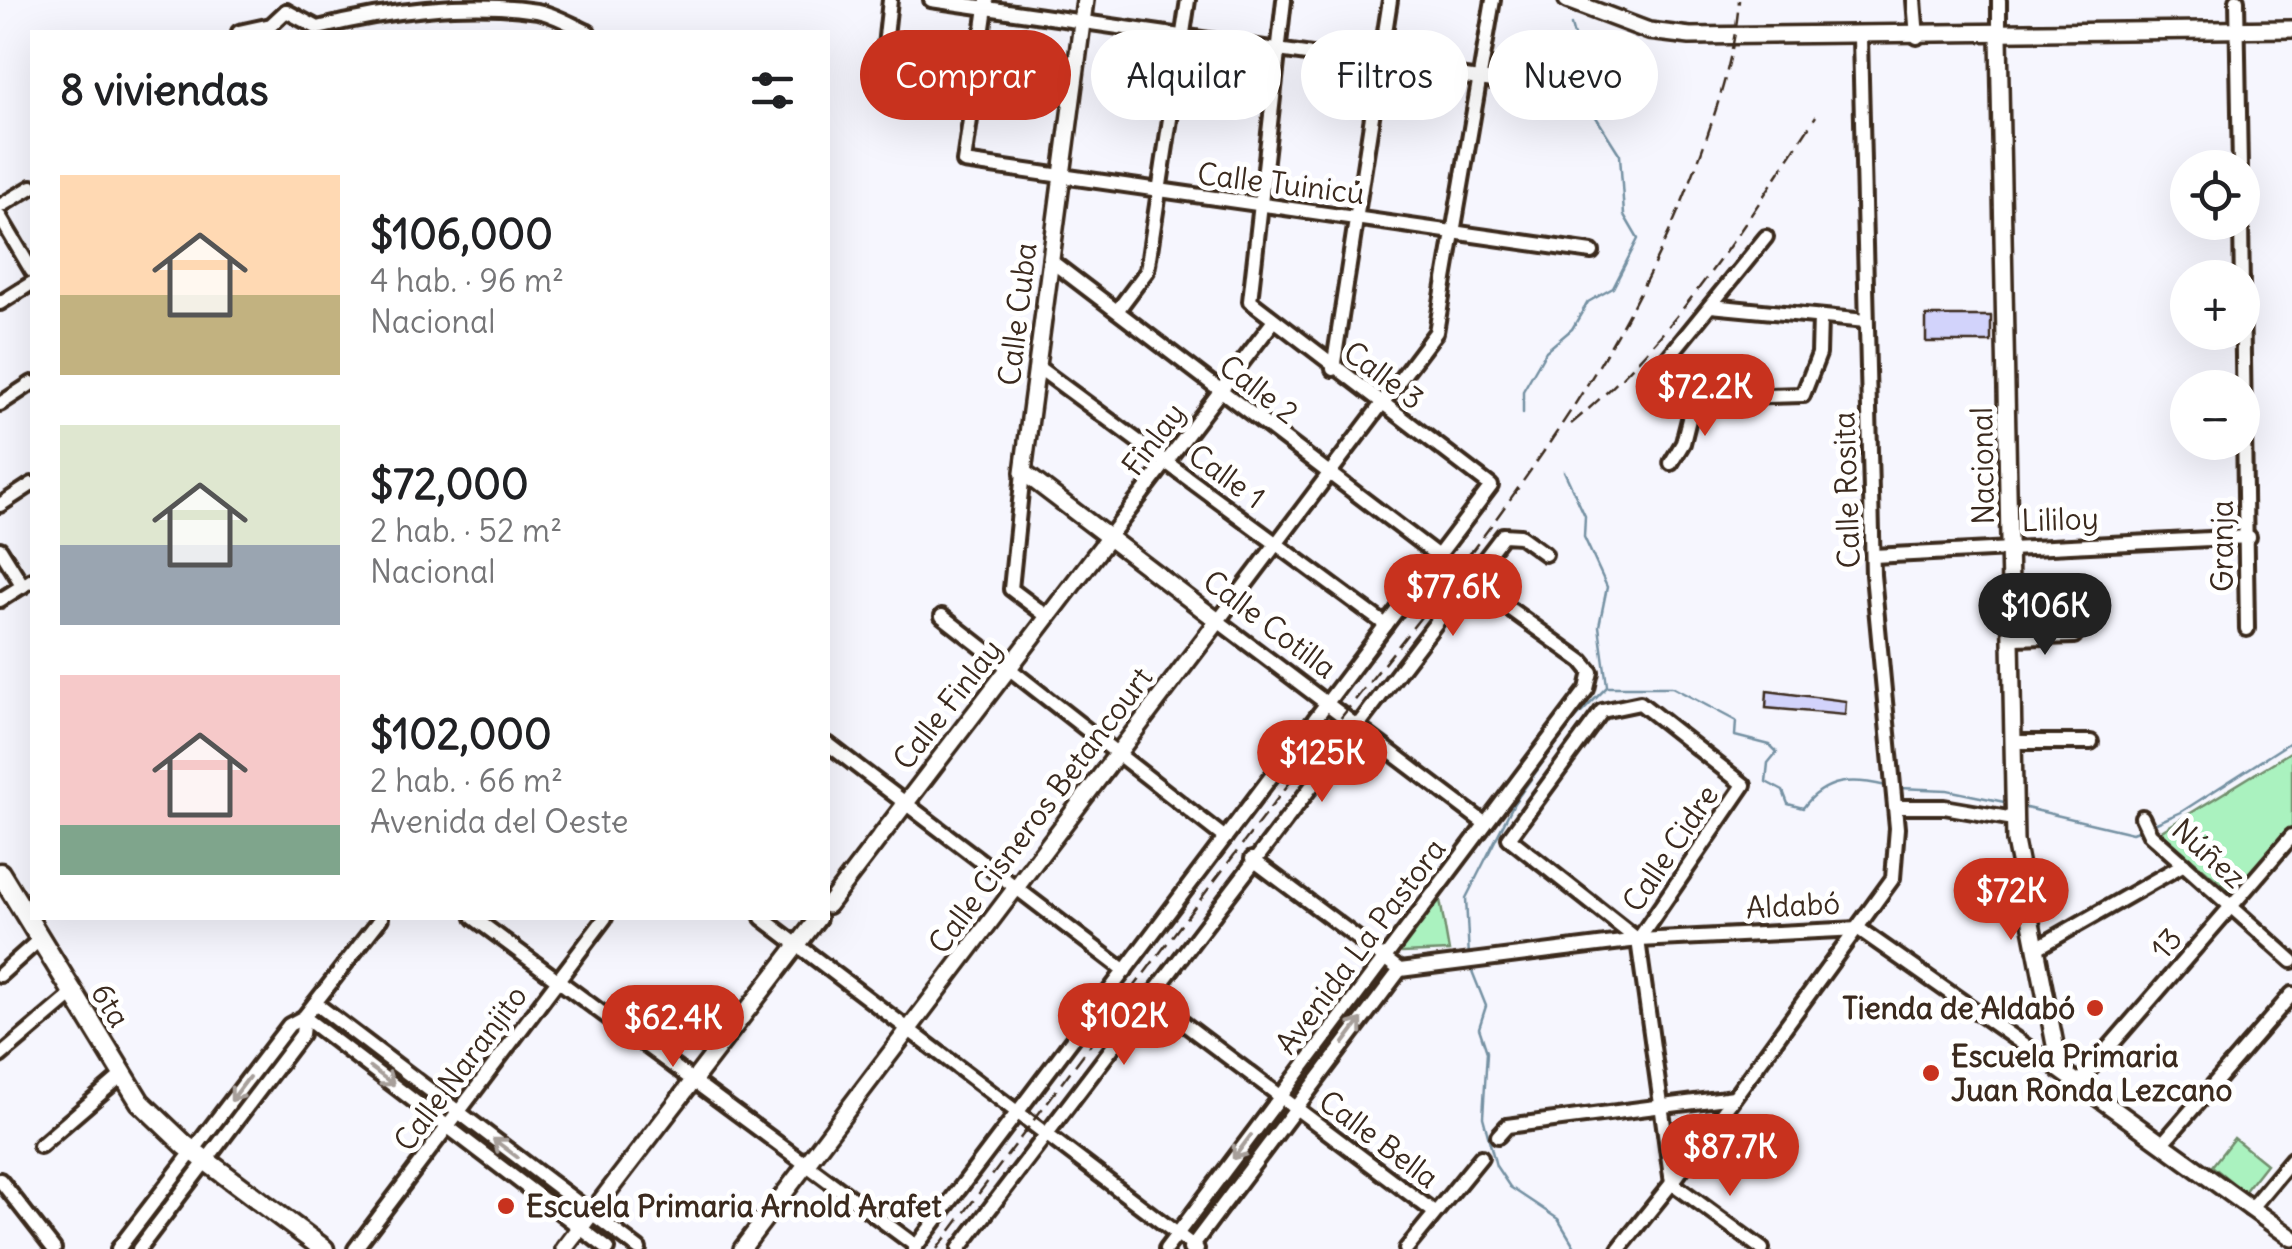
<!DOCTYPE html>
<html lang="es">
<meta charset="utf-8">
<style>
:root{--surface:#fff;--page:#f6f6f6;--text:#202124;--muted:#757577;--accent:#c8321e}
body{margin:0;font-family:Delius,sans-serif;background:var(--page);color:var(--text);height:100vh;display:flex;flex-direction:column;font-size:38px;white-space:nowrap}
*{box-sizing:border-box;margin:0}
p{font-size:32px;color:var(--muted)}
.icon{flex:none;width:55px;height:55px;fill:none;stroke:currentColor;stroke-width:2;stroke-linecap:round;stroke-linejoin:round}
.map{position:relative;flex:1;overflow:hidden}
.sheet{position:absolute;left:30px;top:30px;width:800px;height:890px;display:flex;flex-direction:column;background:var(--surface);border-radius:0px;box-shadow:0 10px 40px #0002}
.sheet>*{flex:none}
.banner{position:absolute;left:860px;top:30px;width:950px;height:90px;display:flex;gap:20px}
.buttons{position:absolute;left:2170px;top:150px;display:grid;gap:20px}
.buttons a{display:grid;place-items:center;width:90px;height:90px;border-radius:50%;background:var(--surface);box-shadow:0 10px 40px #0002;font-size:50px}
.price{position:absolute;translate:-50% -85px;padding:0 22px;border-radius:35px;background:var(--accent);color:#fff;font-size:32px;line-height:65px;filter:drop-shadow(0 2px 5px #0008)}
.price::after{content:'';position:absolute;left:50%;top:60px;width:30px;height:22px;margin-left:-15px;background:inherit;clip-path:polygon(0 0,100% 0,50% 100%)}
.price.selected{background:#222;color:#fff}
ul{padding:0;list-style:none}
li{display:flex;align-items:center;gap:30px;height:250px;padding:0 30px}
li span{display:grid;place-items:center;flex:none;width:280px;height:200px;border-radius:0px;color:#555}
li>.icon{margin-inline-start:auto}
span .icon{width:120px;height:120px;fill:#fffc;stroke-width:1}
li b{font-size:42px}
h2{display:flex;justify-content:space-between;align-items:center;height:120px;padding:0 30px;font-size:42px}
.chip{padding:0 35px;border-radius:45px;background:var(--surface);box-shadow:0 10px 40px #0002;font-size:35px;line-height:90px}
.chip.selected{background:var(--accent);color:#fff}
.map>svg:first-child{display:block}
.green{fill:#aaf2bf;stroke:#728e6e;stroke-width:2.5}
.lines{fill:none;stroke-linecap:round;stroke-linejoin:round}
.stream{stroke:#7591a3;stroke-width:2.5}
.building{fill:#d2d3fb;stroke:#3b2a1e;stroke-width:2.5}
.minor-casing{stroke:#3b2a1e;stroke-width:20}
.tertiary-casing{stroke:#3b2a1e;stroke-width:22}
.secondary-casing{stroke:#3b2a1e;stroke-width:25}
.minor{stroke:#fff;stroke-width:12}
.tertiary{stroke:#fff;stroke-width:15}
.secondary{stroke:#fff;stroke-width:18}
.rail{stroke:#3b2a1e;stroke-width:2.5;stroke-dasharray:15 8;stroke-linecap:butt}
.oneway{stroke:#a79f9a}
.poi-dot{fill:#c8321e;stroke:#fff;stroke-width:4}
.labels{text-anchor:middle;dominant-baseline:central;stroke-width:10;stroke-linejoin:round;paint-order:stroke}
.street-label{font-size:30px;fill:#3b2a1e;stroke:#fff}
.poi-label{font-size:30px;font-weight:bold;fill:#3b2a1e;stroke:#fff;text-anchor:start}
</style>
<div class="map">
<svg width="2292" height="1249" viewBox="0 0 2292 1249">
<rect width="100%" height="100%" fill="#f6f6fe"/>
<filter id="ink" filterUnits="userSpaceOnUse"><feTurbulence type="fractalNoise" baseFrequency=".01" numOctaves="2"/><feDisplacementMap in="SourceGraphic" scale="20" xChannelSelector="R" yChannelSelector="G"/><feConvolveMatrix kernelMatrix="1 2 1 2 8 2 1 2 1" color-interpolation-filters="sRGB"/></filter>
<g filter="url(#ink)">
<g class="green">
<path d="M 2292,751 L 2292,827 L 2234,895 L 2160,832 Z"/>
<path d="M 1440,900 L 1449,951 L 1402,953 L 1400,948 Z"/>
<path d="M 2234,1138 L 2266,1164 L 2244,1192 L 2212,1166 Z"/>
</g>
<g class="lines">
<g class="stream">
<path d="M 1523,413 L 1523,391 L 1546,351 L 1572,329 L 1588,302 L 1613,288 L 1638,239 L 1624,215 L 1620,155 L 1596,117 L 1571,25"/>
<path d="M 1564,471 L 1585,516 L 1584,537 L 1607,587 L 1599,626 L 1607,686"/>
<path d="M 1899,788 L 1947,790 L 2009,803"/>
<path d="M 2022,807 L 2132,833 L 2140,830"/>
<path d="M 2152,825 L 2181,812 L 2292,741"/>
<path d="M 1469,958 L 1466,898 L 1514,803 L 1570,724 L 1607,687 L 1672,687 L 1736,721 L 1735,736 L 1770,745 L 1777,752 L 1768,763 L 1766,782 L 1783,791 L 1788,804 L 1803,808 C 1825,778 1852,778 1886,786"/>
<path d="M 1470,966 L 1486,1006 L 1479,1028 L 1487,1052 L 1483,1117 L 1496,1166 L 1510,1187 L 1558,1219 L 1576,1249"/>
</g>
</g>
<g class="building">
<rect x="1926" y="316" width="65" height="26"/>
<path d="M 1767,691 L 1846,701 L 1845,715 L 1766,708 Z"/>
</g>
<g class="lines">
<defs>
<g id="minor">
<path d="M 931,0 L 1514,84 L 1543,97"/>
<path d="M 987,0 L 964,162 L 1592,252"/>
<path d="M 1914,0 L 1917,37"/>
<path d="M 1999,0 L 1999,36"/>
<path d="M 2237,0 L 2240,168"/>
<path d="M 286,11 L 318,28 C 384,11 469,0 537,11 C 554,14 572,25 588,32"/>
<path d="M 239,32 L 271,25 L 286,11"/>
<path d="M 875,74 L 884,55 L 890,0"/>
<path d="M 0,206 L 32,187"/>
<path d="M 0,217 L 32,271"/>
<path d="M 2241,222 L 2247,629"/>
<path d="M 1766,237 L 1666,360 L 1673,376 L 1706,398 L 1803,395 L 1819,354 L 1820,317"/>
<path d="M 1051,261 L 1438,556"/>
<path d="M 0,303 L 32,283"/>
<path d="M 1711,306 L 1866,321"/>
<path d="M 1117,311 L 1147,271 L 1188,0"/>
<path d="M 1039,368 L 1386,625"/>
<path d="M 1333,369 L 1390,0"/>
<path d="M 0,404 L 32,383"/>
<path d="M 1671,463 L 1683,443 L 1695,395"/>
<path d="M 1023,472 L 1011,589 L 1048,617"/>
<path d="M 0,505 L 32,484"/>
<path d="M 1109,537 L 1273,322"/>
<path d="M 0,549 L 23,586"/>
<path d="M 1873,556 L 2249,537"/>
<path d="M 0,600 L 32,580"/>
<path d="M 942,616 L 1225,838"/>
<path d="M 2015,638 L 2074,636"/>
<path d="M 2016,742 L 2091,742"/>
<path d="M 828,744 L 1125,971"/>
<path d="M 1896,807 L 1944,807 L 2014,819"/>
<path d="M 2142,817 L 2150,834 L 2292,961"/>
<path d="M 1483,822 L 1218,621 L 1436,332 L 1493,0"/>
<path d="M 1252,859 L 1400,970 L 1638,940 L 1859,929 L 2060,1070"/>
<path d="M 474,918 L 916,1246"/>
<path d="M 762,918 L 1197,1249"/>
<path d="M 1638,940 L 1744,785 L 1640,703 L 1602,711 L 1509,838 L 1638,940 L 1672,1183 L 1762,1249"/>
<path d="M 2035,949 L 2184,864"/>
<path d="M 0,975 L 40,939"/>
<path d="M 1150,998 L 1434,1212"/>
<path d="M 315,1003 L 639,1249"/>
<path d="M 304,1017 L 608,1249"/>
<path d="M 0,1056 L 73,994"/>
<path d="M 2078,1083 L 2292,836"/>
<path d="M 1498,1136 L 1507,1126 L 1734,1097"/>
<path d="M 2162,1144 L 2292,994"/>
<path d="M 40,1146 L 121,1076"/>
<path d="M 0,1180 L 54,1249"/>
<path d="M 2250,1209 L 2292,1159"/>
<path d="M 118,1249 L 289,1025 L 304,1017 L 381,918"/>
<path d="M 139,1249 L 302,1034 L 304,1017"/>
<path d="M 355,1249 L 605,918"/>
<path d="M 914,1249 L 1491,486 L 1250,301 L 1284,0"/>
<path d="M 959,1249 L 1503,535 L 1520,536 L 1545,554"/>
<path d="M 1166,1249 L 1587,689 L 1591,672 L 1582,661 L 1471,581"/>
<path d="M 1190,1249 L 1400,970"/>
<path d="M 1406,1249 L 1481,1157"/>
<path d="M 1619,1249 L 1672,1183 L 1893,878 L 1897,828 L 1873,575 L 1860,38"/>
</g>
<g id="tertiary">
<path d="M 1567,0 L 1649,31 L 1690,36 L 2292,29"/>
<path d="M 1999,36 L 2015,841 L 2060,1070 L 2292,1238"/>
<path d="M 828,905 L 1109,537"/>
<path d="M 564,1249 L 818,918"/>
<path d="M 742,1249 L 1218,621 L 1023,472 L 1085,0"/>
</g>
<path id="secondary" d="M 0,873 L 140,1102 L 185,1145 L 324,1249"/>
</defs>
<use href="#minor" class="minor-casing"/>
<use href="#tertiary" class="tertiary-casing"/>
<use href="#secondary" class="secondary-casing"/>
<use href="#minor" class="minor"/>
<use href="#tertiary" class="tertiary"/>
<use href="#secondary" class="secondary"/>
<g class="rail">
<path d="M 1571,424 C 1676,337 1742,229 1816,116"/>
<path d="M 937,1249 C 1052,1096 1167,942 1284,790 C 1438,592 1611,400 1698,161 C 1717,110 1735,54 1739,0"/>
</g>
</g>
<defs><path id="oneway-shaft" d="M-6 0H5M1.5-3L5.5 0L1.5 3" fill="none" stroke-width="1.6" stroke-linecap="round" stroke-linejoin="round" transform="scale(2.5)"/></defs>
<g class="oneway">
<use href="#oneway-shaft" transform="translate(1353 1031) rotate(-53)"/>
<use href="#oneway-shaft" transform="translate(382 1076) rotate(37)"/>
<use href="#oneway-shaft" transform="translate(240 1089) rotate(127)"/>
<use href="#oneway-shaft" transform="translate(1242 1147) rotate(127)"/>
<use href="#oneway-shaft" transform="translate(505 1148) rotate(-143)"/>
</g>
</g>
<g class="poi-dot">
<circle cx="2095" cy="1008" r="10"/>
<circle cx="1931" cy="1073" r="10"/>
<circle cx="506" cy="1206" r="10"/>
</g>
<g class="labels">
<g class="street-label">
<text transform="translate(1281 183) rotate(7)">Calle Tuinicú</text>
<text transform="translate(1017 314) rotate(-83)">Calle Cuba</text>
<text transform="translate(1384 375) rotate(37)">Calle 3</text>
<text transform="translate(1259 389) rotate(38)">Calle 2</text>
<text transform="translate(1153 439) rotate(-53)">Finlay</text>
<text transform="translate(1982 466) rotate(-91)">Nacional</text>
<text transform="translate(1227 476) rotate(36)">Calle 1</text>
<text transform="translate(1846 490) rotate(-92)">Calle Rosita</text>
<text transform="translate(2060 519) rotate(-2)">Lililoy</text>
<text transform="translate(2222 546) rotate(-90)">Granja</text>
<text transform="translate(1270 624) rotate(37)">Calle Cotilla</text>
<text transform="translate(947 704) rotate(-52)">Calle Finlay</text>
<text transform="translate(1040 810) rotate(-53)">Calle Cisneros Betancourt</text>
<text transform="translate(1670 848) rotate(-56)">Calle Cidre</text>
<text transform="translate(2209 853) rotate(42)">Núñez</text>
<text transform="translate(1793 905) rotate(-3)">Aldabó</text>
<text transform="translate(2166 943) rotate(-49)">13</text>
<text transform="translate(1360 946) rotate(-53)">Avenida La Pastora</text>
<text transform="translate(111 1005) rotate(59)">6ta</text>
<text transform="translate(460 1068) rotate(-53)">Calle Naranjito</text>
<text transform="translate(1379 1139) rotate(37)">Calle Bella</text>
</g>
<g class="poi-label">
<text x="2075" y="1008" text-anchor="end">Tienda de Aldabó</text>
<text x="1951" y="1056">Escuela Primaria<tspan x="1951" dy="34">Juan Ronda Lezcano</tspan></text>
<text x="526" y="1206">Escuela Primaria Arnold Arafet</text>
</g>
</g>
</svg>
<div class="buttons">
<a><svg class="icon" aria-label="locate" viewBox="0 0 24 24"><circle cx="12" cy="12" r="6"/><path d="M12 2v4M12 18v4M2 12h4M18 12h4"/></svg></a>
<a>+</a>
<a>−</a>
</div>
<b class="price" style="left:1705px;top:439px">$72.2K</b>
<b class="price" style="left:1453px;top:639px">$77.6K</b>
<b class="price selected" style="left:2045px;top:658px">$106K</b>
<b class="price" style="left:1322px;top:805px">$125K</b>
<b class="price" style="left:2011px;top:943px">$72K</b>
<b class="price" style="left:1124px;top:1068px">$102K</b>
<b class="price" style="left:673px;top:1070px">$62.4K</b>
<b class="price" style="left:1730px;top:1199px">$87.7K</b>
<div class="banner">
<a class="chip selected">Comprar</a>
<a class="chip">Alquilar</a>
<a class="chip">Filtros</a>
<a class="chip">Nuevo</a>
</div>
<section class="sheet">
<h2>8 viviendas<svg class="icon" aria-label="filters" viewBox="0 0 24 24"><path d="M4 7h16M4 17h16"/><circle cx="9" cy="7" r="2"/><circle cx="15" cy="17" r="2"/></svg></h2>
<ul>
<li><span style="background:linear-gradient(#ffd9b3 60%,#c2b280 0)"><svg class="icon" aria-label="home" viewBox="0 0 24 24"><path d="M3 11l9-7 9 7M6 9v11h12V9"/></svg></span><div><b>$106,000</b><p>4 hab. · 96 m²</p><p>Nacional</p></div></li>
<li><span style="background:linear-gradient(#dfe7d0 60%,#9aa5b1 0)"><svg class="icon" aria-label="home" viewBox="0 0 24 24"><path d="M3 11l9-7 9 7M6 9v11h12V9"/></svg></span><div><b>$72,000</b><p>2 hab. · 52 m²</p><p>Nacional</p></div></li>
<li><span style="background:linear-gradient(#f6c9c9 75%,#7fa58c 0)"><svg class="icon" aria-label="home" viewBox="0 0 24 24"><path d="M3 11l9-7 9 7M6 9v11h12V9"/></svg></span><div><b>$102,000</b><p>2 hab. · 66 m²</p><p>Avenida del Oeste</p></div></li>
</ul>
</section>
</div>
